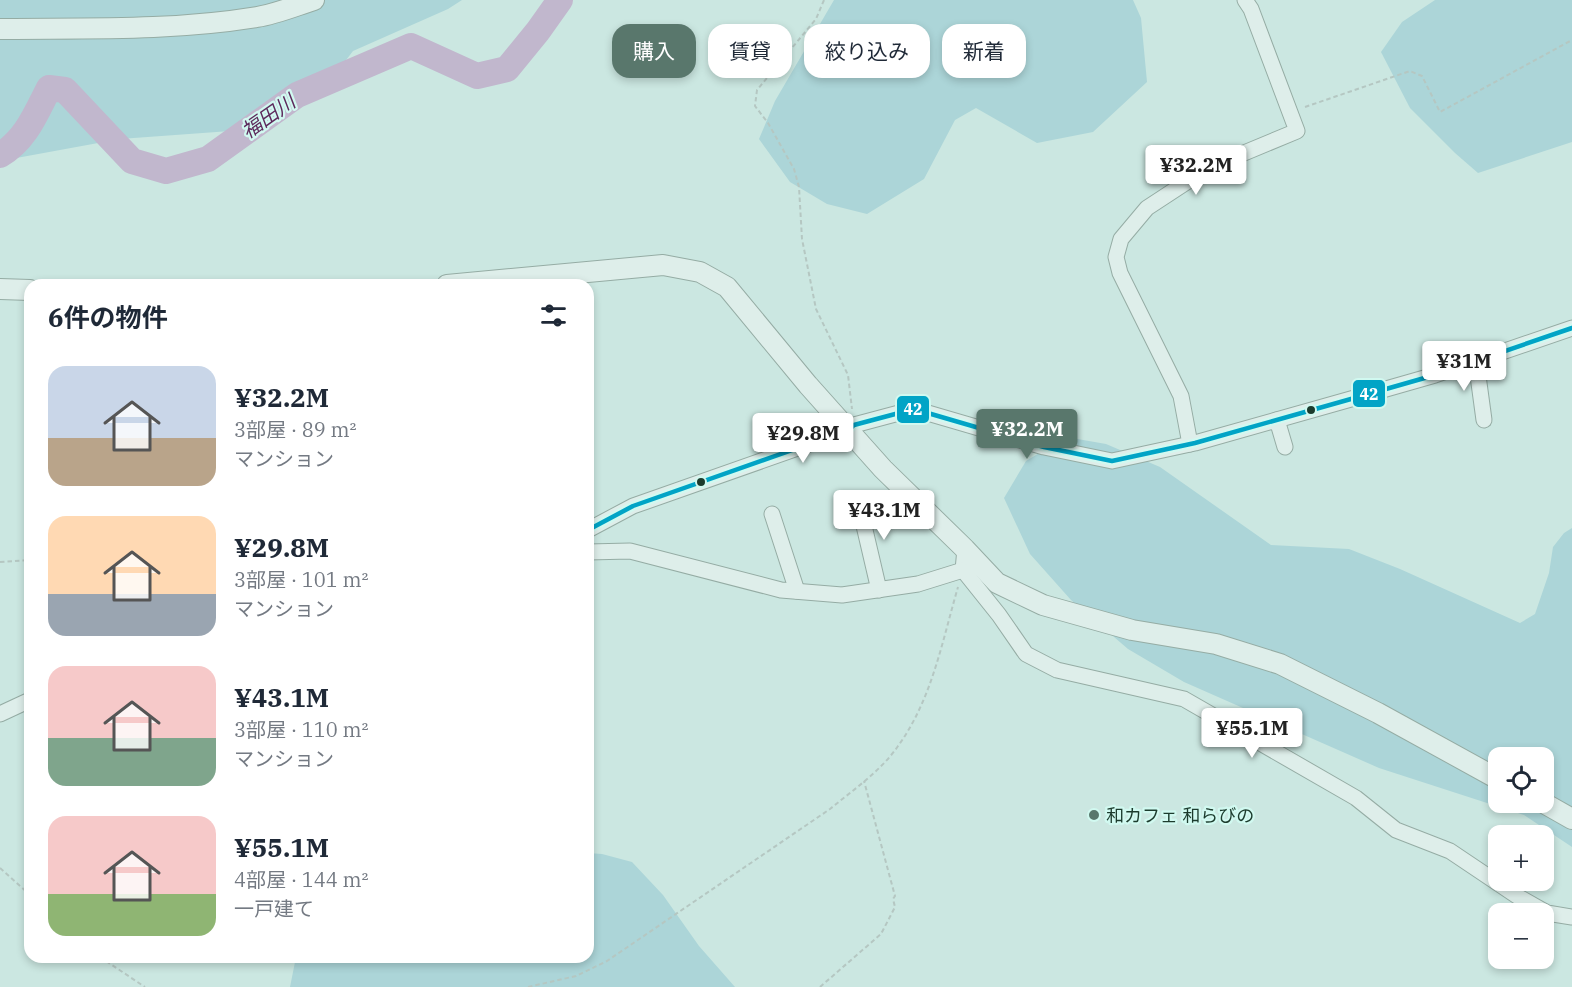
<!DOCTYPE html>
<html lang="ja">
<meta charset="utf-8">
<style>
:root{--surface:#fff;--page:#f6f6f7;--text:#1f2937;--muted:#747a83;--accent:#59776c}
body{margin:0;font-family:"IBM Plex Serif","Noto Sans JP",serif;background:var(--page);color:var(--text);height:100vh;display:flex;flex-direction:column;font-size:22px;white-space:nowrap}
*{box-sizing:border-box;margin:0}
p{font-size:20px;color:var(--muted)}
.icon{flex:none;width:33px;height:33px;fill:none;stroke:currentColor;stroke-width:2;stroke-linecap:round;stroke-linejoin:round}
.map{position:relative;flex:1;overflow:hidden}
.sheet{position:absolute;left:24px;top:279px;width:570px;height:684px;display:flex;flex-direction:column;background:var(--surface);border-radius:18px;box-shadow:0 3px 9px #0003}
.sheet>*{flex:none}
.banner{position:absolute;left:612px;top:24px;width:570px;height:54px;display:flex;gap:12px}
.tools{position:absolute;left:1488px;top:747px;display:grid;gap:12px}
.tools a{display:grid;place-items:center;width:66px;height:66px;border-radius:12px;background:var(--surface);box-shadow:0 3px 9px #0003;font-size:30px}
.price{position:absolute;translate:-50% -51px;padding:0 14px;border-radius:6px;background:#fff;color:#222;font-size:20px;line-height:39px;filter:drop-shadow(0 2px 3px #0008)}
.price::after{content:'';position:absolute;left:50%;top:36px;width:18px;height:14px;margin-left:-9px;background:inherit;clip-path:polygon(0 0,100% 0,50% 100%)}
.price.current{background:var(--accent);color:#fff}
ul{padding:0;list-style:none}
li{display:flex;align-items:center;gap:18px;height:150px;padding:0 24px}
li span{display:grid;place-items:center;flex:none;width:168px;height:120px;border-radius:18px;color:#555}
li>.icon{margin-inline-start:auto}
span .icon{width:72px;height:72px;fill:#fffc;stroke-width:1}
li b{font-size:26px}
h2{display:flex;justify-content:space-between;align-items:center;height:72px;padding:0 24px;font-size:26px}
.pill{padding:0 21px;border-radius:18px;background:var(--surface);box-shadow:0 3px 9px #0003;font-size:21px;line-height:54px}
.pill.current{background:var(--accent);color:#fff}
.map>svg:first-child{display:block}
.green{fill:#acd5d8;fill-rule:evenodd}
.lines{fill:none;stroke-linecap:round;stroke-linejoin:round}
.river{stroke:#c1b7cd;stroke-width:26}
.minor-casing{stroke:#95aca4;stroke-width:17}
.tertiary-casing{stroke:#95aca4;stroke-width:22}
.path{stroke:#b5c7c2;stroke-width:2;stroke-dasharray:4.5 3;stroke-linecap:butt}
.minor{stroke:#deeeea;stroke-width:15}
.tertiary{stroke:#deeeea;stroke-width:20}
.bus-1-casing{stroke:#d1f9f0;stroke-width:9}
.bus-1{stroke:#01a4c6;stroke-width:4.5}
.bus-dot{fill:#1c3b2d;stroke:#d1f9f0;stroke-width:2}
.poi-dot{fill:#59776c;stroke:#d1f9f0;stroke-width:2}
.labels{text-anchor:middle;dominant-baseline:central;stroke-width:4.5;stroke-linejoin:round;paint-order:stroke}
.poi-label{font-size:18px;fill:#1c3b2d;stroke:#d1f9f0;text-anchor:start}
.water-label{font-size:20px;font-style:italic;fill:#5d2a5c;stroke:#d1f9f0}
.line-badge{stroke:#d1f9f0;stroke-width:2}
.badge-label{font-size:16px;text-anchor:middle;font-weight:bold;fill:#fff}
</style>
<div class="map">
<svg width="1572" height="987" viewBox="0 0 1572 987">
<rect width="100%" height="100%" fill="#cbe7e1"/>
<g class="green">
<path d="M 0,0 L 462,0 L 448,9 L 353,51 L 323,90 L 244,130 L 120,139 L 0,161 Z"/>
<path d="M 834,0 L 1133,0 L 1141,18 L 1147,82 L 1093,132 L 1037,143 L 976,108 L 955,120 L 924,179 L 867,214 L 827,204 L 790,182 L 759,139 L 775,101 Z"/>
<path d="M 1435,0 L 1572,0 L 1572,142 L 1478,173 L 1455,153 L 1410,108 L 1381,52 L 1402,22 Z"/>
<path d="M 1066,437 L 1106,444 L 1160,467 L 1271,545 L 1349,549 L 1400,569 L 1520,623 L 1535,614 L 1549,573 L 1553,547 L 1564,533 L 1572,528 L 1572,847 L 1524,815 L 1379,768 L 1184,682 L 1128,649 L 1071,600 L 1030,554 L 1004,498 L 1026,461 ZM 1498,758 L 1544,758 L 1544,802 L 1498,802 Z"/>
<path d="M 588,853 L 602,854 L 632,862 L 663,895 L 699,946 L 735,987 L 290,987 L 296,957 L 588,957 Z"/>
</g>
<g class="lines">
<path class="river" d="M 0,155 C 26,140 36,113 49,88 L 65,90 L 132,161 L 166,171 L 208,159 L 297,95 L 411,46 L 477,76 L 507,69 L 538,31 L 560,0"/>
<defs>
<g id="minor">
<path d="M 1476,361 L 1484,420"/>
<path d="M 1277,420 L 1285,447"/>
<path d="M 1190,444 L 1181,396 L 1120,273 L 1116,257 L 1121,239 L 1147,208 L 1208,168 L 1297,131 L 1251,9 L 1245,0"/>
<path d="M 858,500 L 879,590"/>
<path d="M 772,514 L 797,591"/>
<path d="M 588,530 L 633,506 L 849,430 L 854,425 L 914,409 L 1044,447 L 1112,461 L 1195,443 L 1358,397 L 1435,375 L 1572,328"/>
<path d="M 965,549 L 963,570 L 999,615 L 1026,654 L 1057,670 L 1184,699 L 1356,798 L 1396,830 L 1450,851 L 1517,896 L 1547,913 L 1572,917"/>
<path d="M 588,552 L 630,551 L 781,590 L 842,595 L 918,584 L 963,570"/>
<path d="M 0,714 L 30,700"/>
</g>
<g id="tertiary">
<path d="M 0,29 C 86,28 172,31 257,17 C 276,14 295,6 314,0"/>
<path d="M 447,285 L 663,265 L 700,272 L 727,287 L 808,385 L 883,469 L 965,549 L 997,583 L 1043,605 L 1132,630 L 1216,644 L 1280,664 L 1378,713 L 1498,779"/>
<path d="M 0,289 L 30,290"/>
<path d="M 1542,802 L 1572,819"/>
</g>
</defs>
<use href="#minor" class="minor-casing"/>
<use href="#tertiary" class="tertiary-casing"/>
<g class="path">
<path d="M 824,0 L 816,19 L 757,90 L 755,106 L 768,123 L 794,169 L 799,187 L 802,239 L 816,309 L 848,375 L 852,409"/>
<path d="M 1305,107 L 1410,71 L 1422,76 L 1440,112 L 1572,40"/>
<path d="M 0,562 L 30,560"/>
<path d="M 0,868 L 30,895"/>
<path d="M 100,957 L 145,987"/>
<path d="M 528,987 L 576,976 L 607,961 L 830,809 C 853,790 881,771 898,746 C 932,699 942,642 958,587"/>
<path d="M 820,987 L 881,934 L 895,907 L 893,899 L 895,896 L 864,781"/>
</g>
<use href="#minor" class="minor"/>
<use href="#tertiary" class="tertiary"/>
<defs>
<path id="bus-1" d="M 588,530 L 633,506 L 849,430 L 854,425 L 914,409 L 1044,447 L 1112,461 L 1195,443 L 1358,397 L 1435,375 L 1572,328"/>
</defs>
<use href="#bus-1" class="bus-1-casing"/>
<use href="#bus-1" class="bus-1"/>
</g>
<g class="bus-dot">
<circle cx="1311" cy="410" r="5"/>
<circle cx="701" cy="482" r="5"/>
</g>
<circle class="poi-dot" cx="1094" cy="815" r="6"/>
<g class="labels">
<g class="poi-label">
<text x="1106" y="815">和カフェ 和らびの</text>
</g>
<g class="water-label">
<text transform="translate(268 116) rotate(-35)">福田川</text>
</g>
</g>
<g class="line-badge">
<rect x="1352" y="379" width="34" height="29" rx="6" fill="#01a4c6"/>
<rect x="896" y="395" width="34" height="29" rx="6" fill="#01a4c6"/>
</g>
<g class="badge-label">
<text x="1369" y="400">42</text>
<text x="913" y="415">42</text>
</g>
</svg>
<div class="tools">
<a><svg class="icon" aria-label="locate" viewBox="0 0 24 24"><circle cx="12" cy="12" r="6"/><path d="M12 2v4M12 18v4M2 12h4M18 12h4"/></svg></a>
<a>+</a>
<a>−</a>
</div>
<b class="price" style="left:1196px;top:196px">¥32.2M</b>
<b class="price" style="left:1464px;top:392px">¥31M</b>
<b class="price current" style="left:1027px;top:460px">¥32.2M</b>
<b class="price" style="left:803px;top:464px">¥29.8M</b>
<b class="price" style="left:884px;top:541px">¥43.1M</b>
<b class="price" style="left:1252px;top:759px">¥55.1M</b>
<div class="banner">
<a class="pill current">購入</a>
<a class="pill">賃貸</a>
<a class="pill">絞り込み</a>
<a class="pill">新着</a>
</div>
<section class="sheet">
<h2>6件の物件<svg class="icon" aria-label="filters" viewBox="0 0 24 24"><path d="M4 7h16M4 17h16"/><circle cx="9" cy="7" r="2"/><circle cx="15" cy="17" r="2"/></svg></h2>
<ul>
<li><span style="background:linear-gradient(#c9d6e8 60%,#b9a48a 0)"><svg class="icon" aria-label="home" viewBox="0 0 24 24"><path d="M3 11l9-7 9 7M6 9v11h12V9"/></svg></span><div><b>¥32.2M</b><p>3部屋 · 89 m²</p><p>マンション</p></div></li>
<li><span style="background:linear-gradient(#ffd9b3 65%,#9aa5b1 0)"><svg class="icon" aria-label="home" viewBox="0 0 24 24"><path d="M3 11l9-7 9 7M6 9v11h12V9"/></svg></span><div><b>¥29.8M</b><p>3部屋 · 101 m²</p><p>マンション</p></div></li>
<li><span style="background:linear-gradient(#f6c9c9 60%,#7fa58c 0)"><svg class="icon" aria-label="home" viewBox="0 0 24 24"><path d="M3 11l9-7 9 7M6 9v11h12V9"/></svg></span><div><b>¥43.1M</b><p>3部屋 · 110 m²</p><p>マンション</p></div></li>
<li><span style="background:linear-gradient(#f6c9c9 65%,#8fb573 0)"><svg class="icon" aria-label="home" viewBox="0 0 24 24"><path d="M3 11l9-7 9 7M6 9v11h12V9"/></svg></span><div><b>¥55.1M</b><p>4部屋 · 144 m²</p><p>一戸建て</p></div></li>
</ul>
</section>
</div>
